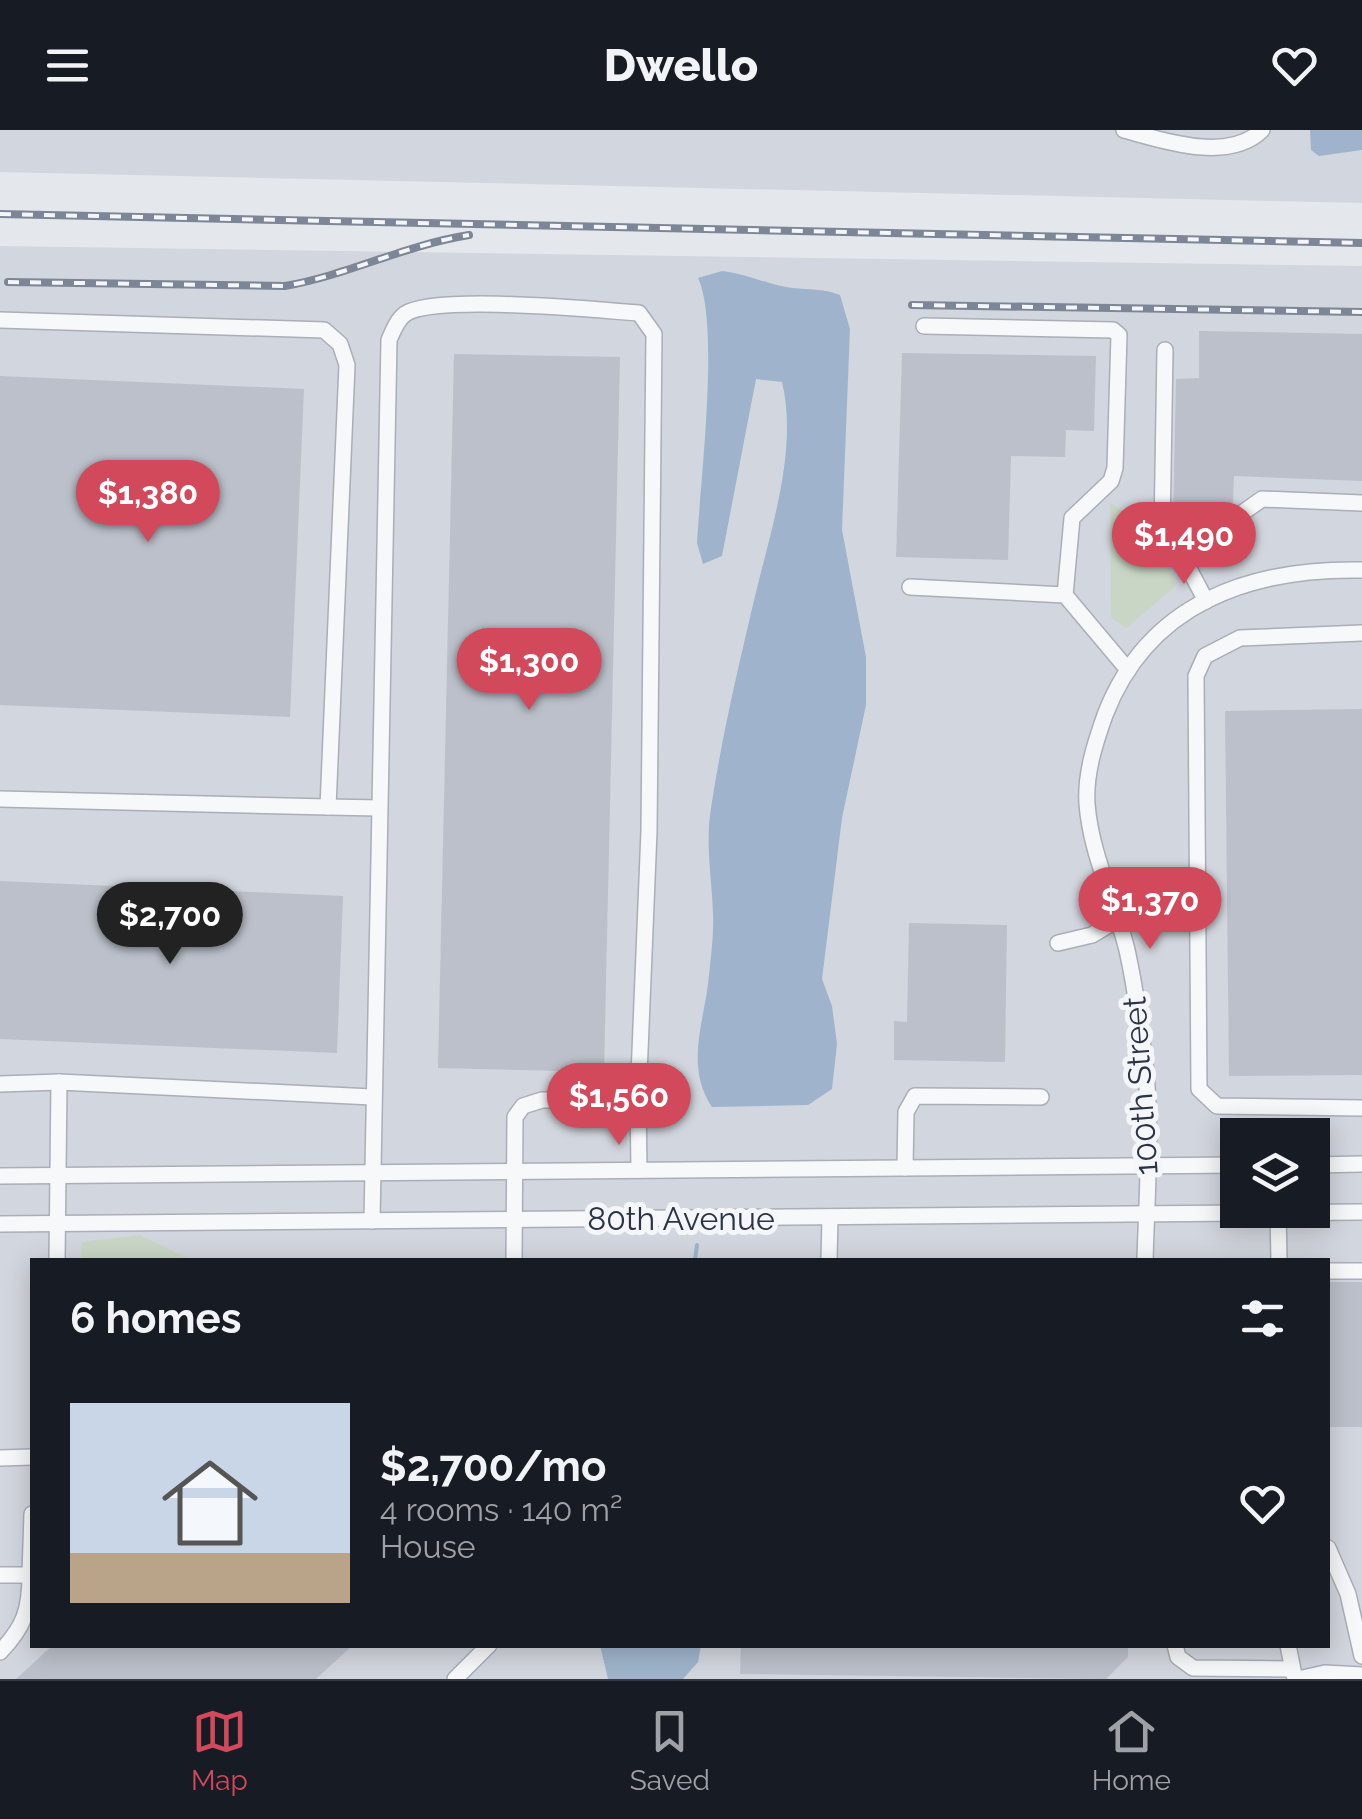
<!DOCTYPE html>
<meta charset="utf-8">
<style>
:root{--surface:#171b24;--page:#20242c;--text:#f1f3f6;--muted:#9ea1a6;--line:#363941;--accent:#d1495b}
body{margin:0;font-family:Raleway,sans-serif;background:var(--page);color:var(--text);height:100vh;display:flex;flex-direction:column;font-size:38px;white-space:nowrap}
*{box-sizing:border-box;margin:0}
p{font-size:32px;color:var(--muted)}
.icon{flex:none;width:55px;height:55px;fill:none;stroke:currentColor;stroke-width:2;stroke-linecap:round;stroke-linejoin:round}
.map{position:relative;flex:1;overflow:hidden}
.details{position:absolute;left:30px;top:1128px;width:1300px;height:390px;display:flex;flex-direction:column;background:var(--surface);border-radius:0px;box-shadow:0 5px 25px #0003}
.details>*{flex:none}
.buttons{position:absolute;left:1220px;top:988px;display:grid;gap:20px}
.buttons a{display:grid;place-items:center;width:110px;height:110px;border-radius:0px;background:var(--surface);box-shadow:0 5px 25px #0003;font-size:50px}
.price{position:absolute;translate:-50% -85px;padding:0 22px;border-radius:35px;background:var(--accent);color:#fff;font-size:32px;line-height:65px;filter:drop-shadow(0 2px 5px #0008)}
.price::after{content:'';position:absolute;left:50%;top:60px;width:30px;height:22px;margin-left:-15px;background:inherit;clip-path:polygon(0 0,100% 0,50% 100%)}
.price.on{background:#222;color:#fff}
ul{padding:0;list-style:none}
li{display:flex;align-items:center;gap:30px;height:250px;padding:0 40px}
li+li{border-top:2px solid var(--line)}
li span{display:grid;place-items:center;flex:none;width:280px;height:200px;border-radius:0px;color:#555}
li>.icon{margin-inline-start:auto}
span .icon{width:120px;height:120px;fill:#fffc;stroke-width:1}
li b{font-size:42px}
h2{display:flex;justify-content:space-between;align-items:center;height:120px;padding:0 40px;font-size:42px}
header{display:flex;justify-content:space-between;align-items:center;height:130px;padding:0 40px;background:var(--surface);font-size:45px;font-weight:800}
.dock{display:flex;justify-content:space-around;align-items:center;height:140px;border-top:2px solid var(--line);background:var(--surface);font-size:28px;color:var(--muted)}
.dock a{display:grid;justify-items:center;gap:5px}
.dock .on{color:var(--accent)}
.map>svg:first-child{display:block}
.built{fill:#d2d6de;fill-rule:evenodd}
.green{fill:#c9d6c5}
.water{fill:#9fb4cc}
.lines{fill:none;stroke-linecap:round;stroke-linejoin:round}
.stream{stroke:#9fb4cc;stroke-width:4}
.building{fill:#bbc0ca}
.minor-casing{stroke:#a9aeb7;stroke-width:18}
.minor{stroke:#f7f8fa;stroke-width:15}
.rail-casing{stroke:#7d8696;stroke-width:8}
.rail{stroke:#f4f6f9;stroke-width:4;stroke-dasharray:11;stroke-linecap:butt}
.labels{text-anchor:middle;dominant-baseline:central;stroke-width:10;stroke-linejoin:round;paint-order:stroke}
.street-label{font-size:32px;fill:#2b3445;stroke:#f4f6f9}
</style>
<header><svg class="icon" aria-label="menu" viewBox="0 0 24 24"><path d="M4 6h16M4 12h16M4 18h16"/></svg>Dwello<svg class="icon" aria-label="heart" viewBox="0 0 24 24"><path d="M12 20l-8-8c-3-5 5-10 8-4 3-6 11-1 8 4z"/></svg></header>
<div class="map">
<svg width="1362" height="1549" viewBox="0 0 1362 1549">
<rect width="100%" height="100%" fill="#e4e7ec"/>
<g class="built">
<path d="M 0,0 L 1362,0 L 1362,73 L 0,42 Z"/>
<path d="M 0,116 L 1362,136 L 1362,1549 L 0,1549 ZM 1238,1005 L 1312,1005 L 1312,1080 L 1238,1080 ZM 32,1130 L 1328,1130 L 1328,1515 L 32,1515 Z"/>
</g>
<g class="green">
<path d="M 1110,372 L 1156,407 L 1176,456 L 1126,498 L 1111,487 Z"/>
<path d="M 140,1105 L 191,1130 L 81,1130 L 82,1112 Z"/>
</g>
<g class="water">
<path d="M 1310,0 L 1362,0 L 1362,20 L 1319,26 L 1311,20 Z"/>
<path d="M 722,141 C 747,144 772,156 792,158 C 810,160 822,158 840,165 L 850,199 L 842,400 L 866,527 L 866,575 L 842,688 L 822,849 L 832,876 L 837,914 L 832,959 L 808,975 L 712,977 C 684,935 705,891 709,845 C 711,825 714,804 713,784 C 712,748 705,715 711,678 C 722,605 739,534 756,462 C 772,396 798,318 782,252 L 756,249 L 722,426 L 703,434 L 697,413 C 700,355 720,194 698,148 Z"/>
<path d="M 600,1515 L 701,1515 L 698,1532 L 683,1549 L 608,1549 Z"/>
</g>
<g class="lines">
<path class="stream" d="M 695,1130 L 697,1115"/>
</g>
<g class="building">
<path d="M 1199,201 L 1362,204 L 1362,351 L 1234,346 L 1233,373 L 1173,390 L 1176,249 L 1199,248 Z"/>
<path d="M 902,223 L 1096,226 L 1094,301 L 1066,300 L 1065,327 L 1011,326 L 1008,430 L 896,427 Z"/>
<path d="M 454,224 L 620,227 L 604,942 L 438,938 Z"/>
<path d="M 0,246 L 304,259 L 290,587 L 0,575 Z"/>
<path d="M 1362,579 L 1362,945 L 1229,946 L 1225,581 Z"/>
<path d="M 0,751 L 343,766 L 337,923 L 0,909 Z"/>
<path d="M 909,793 L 1007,795 L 1005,932 L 894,930 L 894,891 L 907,892 Z"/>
<rect x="1328" y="1152" width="34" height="145"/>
<path d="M 53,1515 L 353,1515 L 316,1549 L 16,1549 Z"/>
<path d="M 741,1515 L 1128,1515 L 1128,1527 L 1106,1549 L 740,1544 Z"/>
</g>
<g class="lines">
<defs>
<g id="minor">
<path d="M 1124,0 C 1164,11 1229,33 1262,0"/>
<path d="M 0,190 L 324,200 L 340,214 L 347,235 L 328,677 L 0,669"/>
<path d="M 924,196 L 1113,200 L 1119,205 L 1115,338 L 1111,351 L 1072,388 L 1065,465"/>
<path d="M 1165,220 L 1162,402 L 1176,414"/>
<path d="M 910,457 L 1065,465 L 1128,540"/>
<path d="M 1206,471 L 1176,414 L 1228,393 L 1262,369 L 1362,373"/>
<path d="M 1362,503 L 1240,508 L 1205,526 L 1196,546 L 1199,959 L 1217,976 L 1362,978"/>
<path d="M 328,677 L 379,678"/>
<path d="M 1058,813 L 1092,805 L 1117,790 L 1198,786"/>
<path d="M 0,954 L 59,952 L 372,967"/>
<path d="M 1312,1035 L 1362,1034"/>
<path d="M 905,1038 L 906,982 L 915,966 L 1041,967"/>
<path d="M 0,1046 L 1238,1035"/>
<path d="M 1278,1083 L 1279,1130"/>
<path d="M 372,1091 L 389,210 C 393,201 397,190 405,184 C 435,164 596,180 639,183 L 654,204 L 649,701 L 638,970"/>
<path d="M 0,1094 L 1362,1082"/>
<path d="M 57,1130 L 59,952"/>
<path d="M 514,1130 L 515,987 L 523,976 L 542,970 L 638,970 L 639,1040"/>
<path d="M 829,1130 L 830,1087"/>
<path d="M 1145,1130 C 1147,1060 1153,987 1143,918 C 1139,885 1134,852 1127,820 C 1115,771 1091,725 1087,674 C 1085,644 1095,613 1105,585 C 1148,473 1250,438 1362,440"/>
<path d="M 1328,1141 L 1362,1141"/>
<path d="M 0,1328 L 32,1327"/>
<path d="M 1328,1418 L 1348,1464 L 1362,1526"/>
<path d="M 0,1445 L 30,1445 L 32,1384"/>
<path d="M 1175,1515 L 1178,1527 L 1193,1538 L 1292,1539"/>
<path d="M 1288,1515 L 1294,1545"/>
<path d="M 0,1522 C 24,1497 30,1480 30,1445"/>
<path d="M 455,1549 L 489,1515"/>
<path d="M 1298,1549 L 1325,1543 L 1362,1545"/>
</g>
</defs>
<use href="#minor" class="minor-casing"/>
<use href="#minor" class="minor"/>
<defs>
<g id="rail">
<path d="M 0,84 L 1362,113"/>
<path d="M 8,152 L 285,156 C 348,145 405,115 469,105"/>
<path d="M 912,175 L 1362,182"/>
</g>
</defs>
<use href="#rail" class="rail-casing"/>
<use href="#rail" class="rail"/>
</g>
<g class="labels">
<g class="street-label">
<text transform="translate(1140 956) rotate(-94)">100th Street</text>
<text x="681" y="1088">80th Avenue</text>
</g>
</g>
</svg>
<div class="buttons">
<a><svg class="icon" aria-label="layers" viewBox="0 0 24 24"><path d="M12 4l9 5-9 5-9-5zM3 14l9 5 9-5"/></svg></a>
</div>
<b class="price" style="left:148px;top:415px">$1,380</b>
<b class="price" style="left:1184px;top:457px">$1,490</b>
<b class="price" style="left:529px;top:583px">$1,300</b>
<b class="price" style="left:1150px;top:822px">$1,370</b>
<b class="price on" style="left:170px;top:837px">$2,700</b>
<b class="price" style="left:619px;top:1018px">$1,560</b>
<section class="details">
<h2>6 homes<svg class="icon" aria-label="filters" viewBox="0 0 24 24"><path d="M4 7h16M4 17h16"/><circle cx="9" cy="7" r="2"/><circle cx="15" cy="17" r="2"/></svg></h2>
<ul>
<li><span style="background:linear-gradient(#c9d6e8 75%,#b9a48a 0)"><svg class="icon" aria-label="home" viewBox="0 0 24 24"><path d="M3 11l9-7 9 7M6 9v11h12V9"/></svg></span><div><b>$2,700/mo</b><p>4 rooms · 140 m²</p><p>House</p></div><svg class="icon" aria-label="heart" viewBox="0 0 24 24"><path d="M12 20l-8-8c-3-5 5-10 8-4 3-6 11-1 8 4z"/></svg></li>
</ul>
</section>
</div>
<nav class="dock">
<a class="on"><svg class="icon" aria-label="map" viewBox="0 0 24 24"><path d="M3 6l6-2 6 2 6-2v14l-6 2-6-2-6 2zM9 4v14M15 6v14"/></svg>Map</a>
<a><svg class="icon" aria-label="saved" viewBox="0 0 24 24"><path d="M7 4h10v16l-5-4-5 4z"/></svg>Saved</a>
<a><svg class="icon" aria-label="home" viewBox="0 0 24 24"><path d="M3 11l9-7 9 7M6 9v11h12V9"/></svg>Home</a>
</nav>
